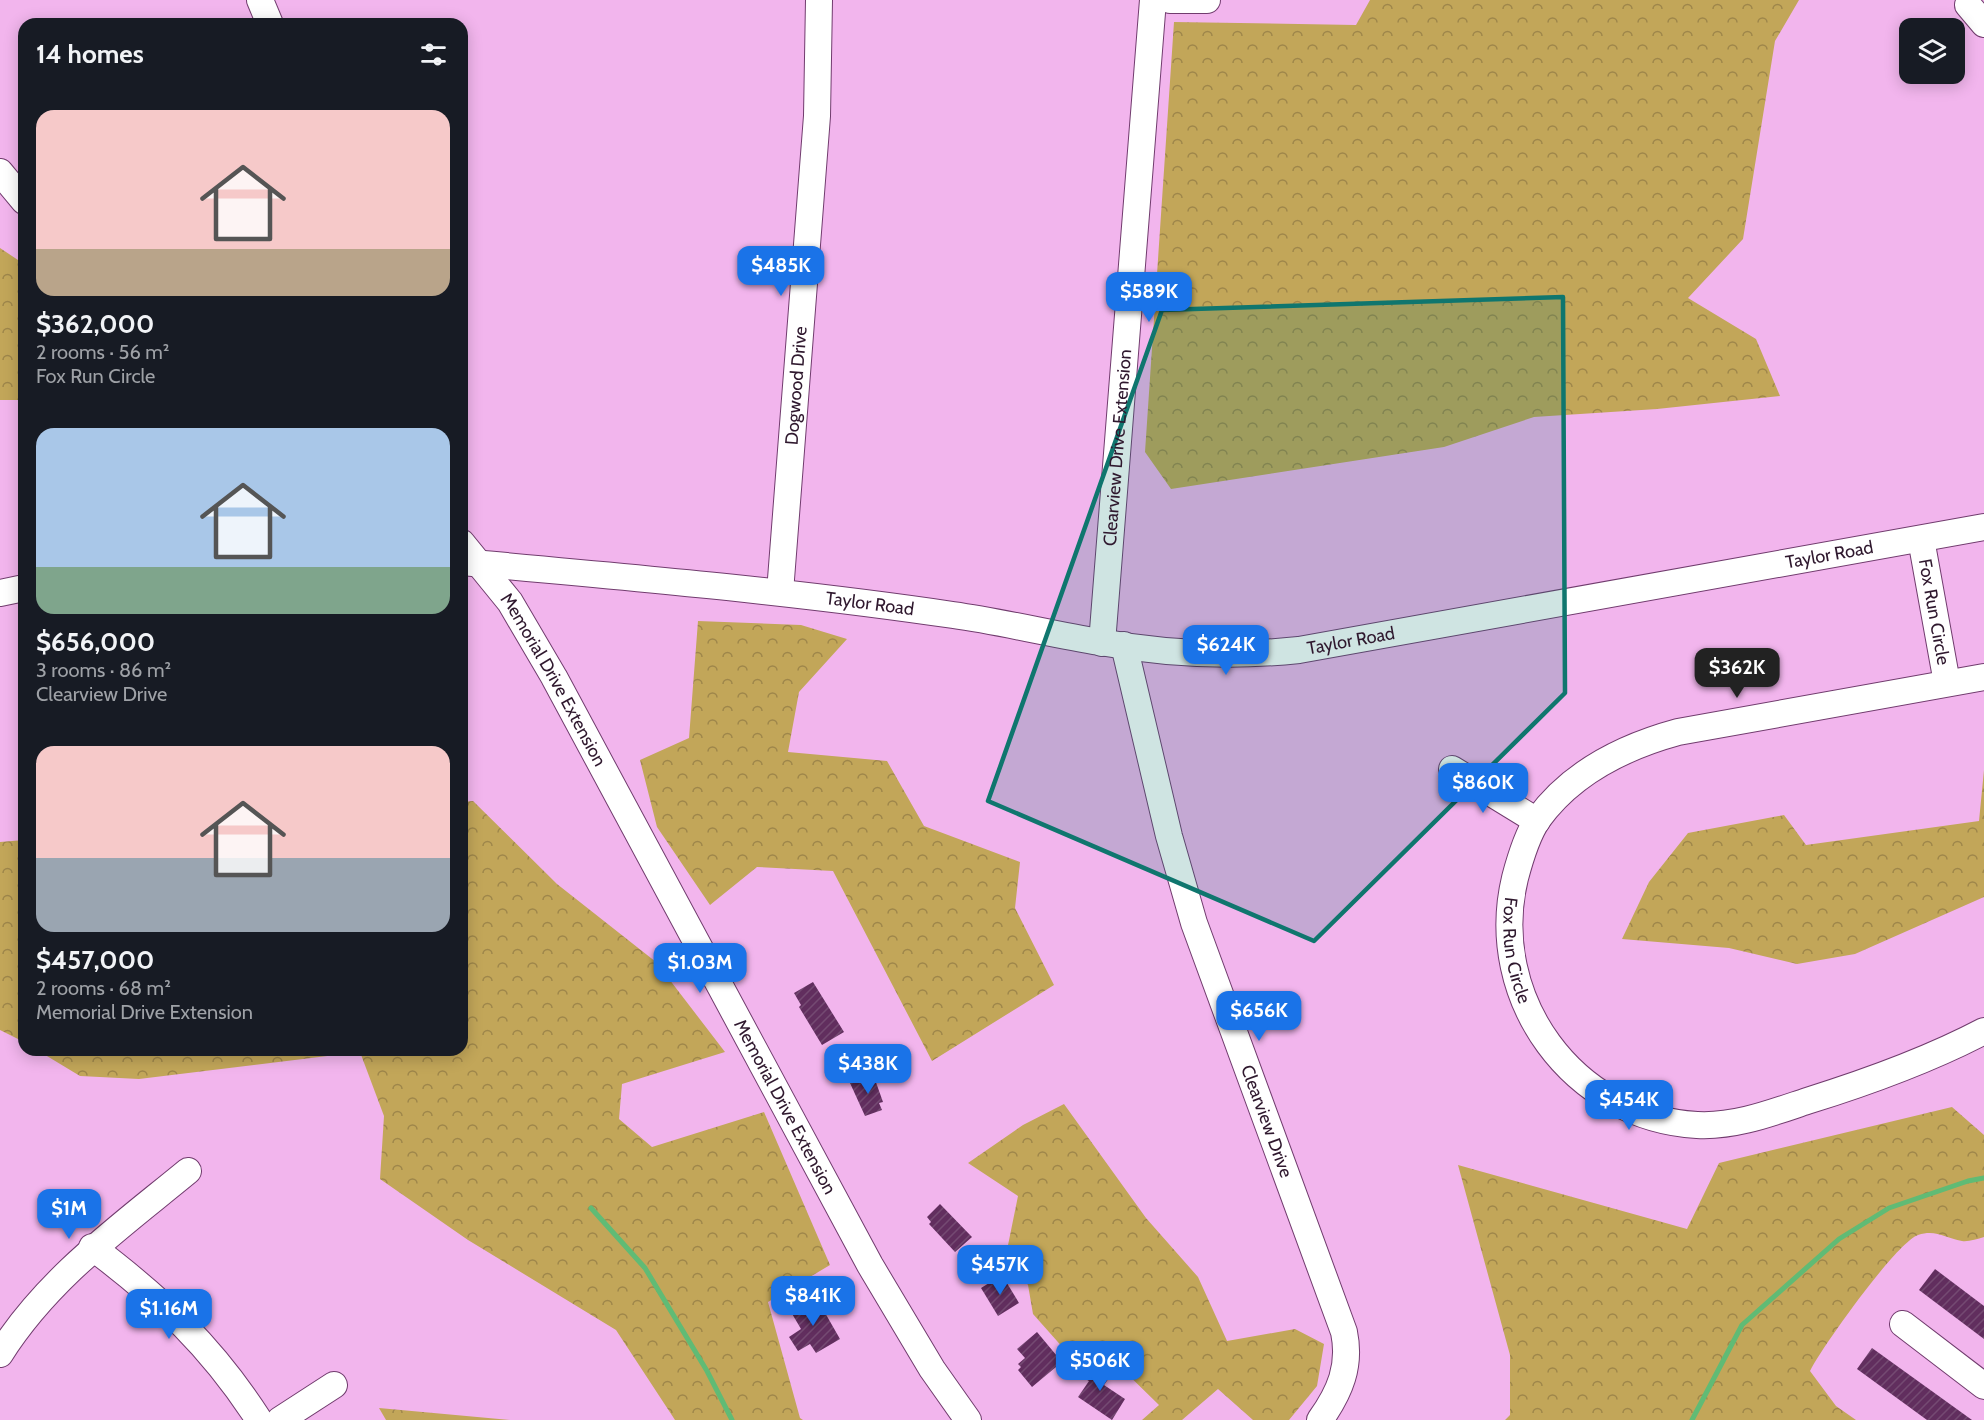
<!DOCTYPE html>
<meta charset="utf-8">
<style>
:root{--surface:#171b24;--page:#242831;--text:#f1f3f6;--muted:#9ea1a6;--accent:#1a73e8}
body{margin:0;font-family:Cabin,sans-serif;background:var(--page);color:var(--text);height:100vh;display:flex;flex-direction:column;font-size:22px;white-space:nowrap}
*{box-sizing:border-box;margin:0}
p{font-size:20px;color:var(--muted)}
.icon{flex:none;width:33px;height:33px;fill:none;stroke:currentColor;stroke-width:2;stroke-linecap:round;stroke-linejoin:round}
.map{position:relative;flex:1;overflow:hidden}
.drawer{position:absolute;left:18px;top:18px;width:450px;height:1038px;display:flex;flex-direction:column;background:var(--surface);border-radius:18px;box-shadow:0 3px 15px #0003}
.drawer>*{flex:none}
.fabs{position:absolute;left:1899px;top:18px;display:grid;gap:12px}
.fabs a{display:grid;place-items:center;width:66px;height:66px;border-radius:12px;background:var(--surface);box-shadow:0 3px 15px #0003;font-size:30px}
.price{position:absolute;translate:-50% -51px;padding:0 14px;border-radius:12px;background:var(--accent);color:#fff;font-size:20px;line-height:39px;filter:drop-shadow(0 2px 3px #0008)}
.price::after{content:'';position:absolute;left:50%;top:36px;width:18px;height:14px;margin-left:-9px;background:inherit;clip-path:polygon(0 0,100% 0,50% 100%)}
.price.active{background:#222;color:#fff}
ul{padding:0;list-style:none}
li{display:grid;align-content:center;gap:12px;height:318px;padding:0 18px}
li span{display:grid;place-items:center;height:186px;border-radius:18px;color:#555}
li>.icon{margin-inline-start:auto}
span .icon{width:108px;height:108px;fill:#fffc;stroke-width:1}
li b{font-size:26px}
h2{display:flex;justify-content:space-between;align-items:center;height:72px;padding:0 18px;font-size:26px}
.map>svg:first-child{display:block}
.forest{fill:url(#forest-crowns)}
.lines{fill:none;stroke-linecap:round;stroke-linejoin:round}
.stream{stroke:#60bb75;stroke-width:5}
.building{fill:url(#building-hatch)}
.minor-casing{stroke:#713c6e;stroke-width:28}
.minor{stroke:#fff;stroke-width:26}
.marked{fill:#0f766e;fill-opacity:0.2;stroke:#0f766e;stroke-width:4.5;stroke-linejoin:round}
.labels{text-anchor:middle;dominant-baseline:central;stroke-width:6;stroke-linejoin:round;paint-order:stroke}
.street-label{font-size:18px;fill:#2f182e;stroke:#fee4fb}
</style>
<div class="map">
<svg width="1984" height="1420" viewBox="0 0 1984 1420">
<defs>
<pattern id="forest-crowns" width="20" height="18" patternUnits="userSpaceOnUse" patternTransform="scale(1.5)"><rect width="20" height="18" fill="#c2a659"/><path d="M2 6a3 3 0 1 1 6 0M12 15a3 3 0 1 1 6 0" fill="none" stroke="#9e864a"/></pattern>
<pattern id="building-hatch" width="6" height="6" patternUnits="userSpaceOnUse" patternTransform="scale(1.5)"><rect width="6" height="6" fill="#612e5e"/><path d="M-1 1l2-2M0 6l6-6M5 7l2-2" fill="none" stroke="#744a72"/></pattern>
</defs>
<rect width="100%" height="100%" fill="#f2b5ed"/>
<g class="forest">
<path d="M 1370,0 L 1799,0 L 1775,41 L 1743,239 L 1688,298 L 1756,339 L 1780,396 L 1657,409 L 1534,417 L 1444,447 L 1171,489 L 1145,452 L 1174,22 L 1356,25 Z"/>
<path d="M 0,248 L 24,264 L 24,400 L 0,400 Z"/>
<path d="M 698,621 L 801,625 L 847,639 L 799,692 L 788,752 L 887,761 L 924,826 L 1020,862 L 1015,908 L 1054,985 L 932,1061 L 833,871 L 757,867 L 710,905 L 657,827 L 640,760 L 689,738 Z"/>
<path d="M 1984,770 L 1984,897 L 1855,954 L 1797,964 L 1729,948 L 1622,939 L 1649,882 L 1688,833 L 1784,815 L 1806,845 L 1979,821 Z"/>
<path d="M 473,801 L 557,884 L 656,962 L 725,1052 L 622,1084 L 619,1119 L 652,1147 L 764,1112 L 830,1265 L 768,1302 L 800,1418 L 803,1420 L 675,1420 L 616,1330 L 468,1240 L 380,1179 L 384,1116 L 360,1052 L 139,1079 L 80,1076 L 37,1050 L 462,1050 L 462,802 Z"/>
<path d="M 24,840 L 24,1042 L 0,1030 L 0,842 Z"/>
<path d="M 1064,1104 L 1146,1218 L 1198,1277 L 1227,1341 L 1295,1329 L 1324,1344 L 1317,1386 L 1289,1420 L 1253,1420 L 1218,1389 L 1182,1420 L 1142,1420 L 1159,1405 L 1117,1364 L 1081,1344 L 1065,1350 L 1033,1314 L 1028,1285 L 1006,1255 L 1018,1196 L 968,1163 L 1023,1125 Z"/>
<path d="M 1952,1107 L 1984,1135 L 1984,1237 C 1977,1239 1968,1242 1962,1241 C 1945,1238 1936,1229 1918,1235 C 1896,1243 1822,1347 1810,1371 L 1836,1406 L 1856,1420 L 1505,1420 L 1510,1415 L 1510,1355 L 1458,1165 L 1687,1229 L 1719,1163 Z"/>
<path d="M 379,1408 L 510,1420 L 386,1420 Z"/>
</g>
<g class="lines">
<g class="stream">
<path d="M 591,1208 L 645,1268 L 707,1371 L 732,1420"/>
<path d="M 1692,1420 L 1742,1325 L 1839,1239 L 1889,1208 L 1968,1181 L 1984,1178"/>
</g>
</g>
<g class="building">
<path d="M 813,982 L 844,1032 L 822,1045 L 799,1007 L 801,1005 L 794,993 Z"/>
<path d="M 873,1074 L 883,1102 L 879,1103 L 882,1110 L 865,1116 L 850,1083 Z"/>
<path d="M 940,1204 L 972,1237 L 955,1252 L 929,1224 L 931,1222 L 927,1217 Z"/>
<path d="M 1935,1269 L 1984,1306 L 1984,1339 L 1919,1290 Z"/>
<path d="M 1002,1275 L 1019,1303 L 998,1316 L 981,1288 Z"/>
<path d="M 816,1297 L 840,1339 L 816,1353 L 810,1344 L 798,1351 L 789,1337 L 801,1329 L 791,1312 Z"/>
<path d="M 1037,1332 L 1062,1362 L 1032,1387 L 1018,1370 L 1021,1367 L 1018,1364 L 1025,1358 L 1017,1349 Z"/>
<path d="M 1872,1348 L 1972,1420 L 1927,1420 L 1857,1369 Z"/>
<path d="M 1090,1361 L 1111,1375 L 1104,1385 L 1125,1399 L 1112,1420 L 1078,1397 L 1089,1381 L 1080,1376 Z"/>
</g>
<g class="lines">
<defs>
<g id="minor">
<path d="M 260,0 L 270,24"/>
<path d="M 1170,0 L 1207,0"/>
<path d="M 1968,5 L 1984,24"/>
<path d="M 0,172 L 24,201"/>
<path id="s1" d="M 1921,539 L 1947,683"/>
<path id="s2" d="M 462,543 L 510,602 L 554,677 L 870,1265 L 932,1369 L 968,1420"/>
<path id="s3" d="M 462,562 C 626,577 790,591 953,615 C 1003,622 1051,634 1100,642 C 1166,654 1233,657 1299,650 L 1984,527"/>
<path id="s4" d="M 780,592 L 817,116 L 819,0"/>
<path d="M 0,593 L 24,588"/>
<path id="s5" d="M 1102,643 L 1153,0"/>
<path id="s6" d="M 1124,645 L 1169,836 L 1194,923 L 1344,1332 C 1351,1366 1340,1392 1320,1420"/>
<path id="s7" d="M 1984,677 L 1678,732 C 1623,747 1572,772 1538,819 C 1527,835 1520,859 1515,878 C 1486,998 1573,1118 1697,1125 C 1735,1127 1771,1113 1807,1101 C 1868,1082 1927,1061 1984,1031"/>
<path d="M 1452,769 L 1537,821"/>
<path d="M 92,1247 C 161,1299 212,1347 259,1420"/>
<path d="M 1903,1324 L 1984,1386"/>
<path d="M 0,1354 C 48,1278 120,1227 188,1171"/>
<path d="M 280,1420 L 334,1385"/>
</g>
</defs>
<use href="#minor" class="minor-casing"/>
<use href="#minor" class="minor"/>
</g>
<path class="marked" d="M 1563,297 L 1565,693 L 1314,941 L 988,801 L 1162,310 Z"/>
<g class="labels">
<g class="street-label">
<text stroke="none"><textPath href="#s4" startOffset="207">Dogwood Drive</textPath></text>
<text stroke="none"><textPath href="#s5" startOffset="196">Clearview Drive Extension</textPath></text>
<text stroke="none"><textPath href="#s3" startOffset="1382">Taylor Road</textPath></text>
<text stroke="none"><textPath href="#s3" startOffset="410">Taylor Road</textPath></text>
<text stroke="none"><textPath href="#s1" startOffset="74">Fox Run Circle</textPath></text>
<text stroke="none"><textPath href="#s3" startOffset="896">Taylor Road</textPath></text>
<text stroke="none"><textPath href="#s2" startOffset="165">Memorial Drive Extension</textPath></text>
<text stroke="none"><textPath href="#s7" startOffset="616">Fox Run Circle</textPath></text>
<text stroke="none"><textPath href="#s2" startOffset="651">Memorial Drive Extension</textPath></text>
<text stroke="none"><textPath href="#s6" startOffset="498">Clearview Drive</textPath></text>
</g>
</g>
</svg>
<div class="fabs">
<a><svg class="icon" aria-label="layers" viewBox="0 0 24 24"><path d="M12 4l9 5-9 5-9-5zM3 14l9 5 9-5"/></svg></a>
</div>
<b class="price" style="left:781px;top:297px">$485K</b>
<b class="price" style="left:1149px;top:323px">$589K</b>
<b class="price" style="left:1226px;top:676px">$624K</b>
<b class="price active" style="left:1737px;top:699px">$362K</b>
<b class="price" style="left:1483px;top:814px">$860K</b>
<b class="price" style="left:700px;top:994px">$1.03M</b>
<b class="price" style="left:1259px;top:1042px">$656K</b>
<b class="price" style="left:868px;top:1095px">$438K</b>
<b class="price" style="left:1629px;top:1131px">$454K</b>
<b class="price" style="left:69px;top:1240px">$1M</b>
<b class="price" style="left:1000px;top:1296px">$457K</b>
<b class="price" style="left:813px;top:1327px">$841K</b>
<b class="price" style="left:169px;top:1340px">$1.16M</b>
<b class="price" style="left:1100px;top:1392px">$506K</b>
<section class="drawer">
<h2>14 homes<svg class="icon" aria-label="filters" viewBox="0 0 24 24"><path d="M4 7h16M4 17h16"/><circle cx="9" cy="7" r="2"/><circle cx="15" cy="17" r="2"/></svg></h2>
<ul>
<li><span style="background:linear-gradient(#f6c9c9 75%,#b9a48a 0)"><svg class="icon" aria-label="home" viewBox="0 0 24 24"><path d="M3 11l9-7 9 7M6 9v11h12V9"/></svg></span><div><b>$362,000</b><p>2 rooms · 56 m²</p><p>Fox Run Circle</p></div></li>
<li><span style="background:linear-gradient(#a9c7e8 75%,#7fa58c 0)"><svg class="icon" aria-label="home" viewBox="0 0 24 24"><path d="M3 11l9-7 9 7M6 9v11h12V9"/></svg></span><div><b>$656,000</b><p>3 rooms · 86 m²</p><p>Clearview Drive</p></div></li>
<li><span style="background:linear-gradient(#f6c9c9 60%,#9aa5b1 0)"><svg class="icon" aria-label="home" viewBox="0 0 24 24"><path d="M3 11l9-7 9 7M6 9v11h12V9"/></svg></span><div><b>$457,000</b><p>2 rooms · 68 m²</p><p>Memorial Drive Extension</p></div></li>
</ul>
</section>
</div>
